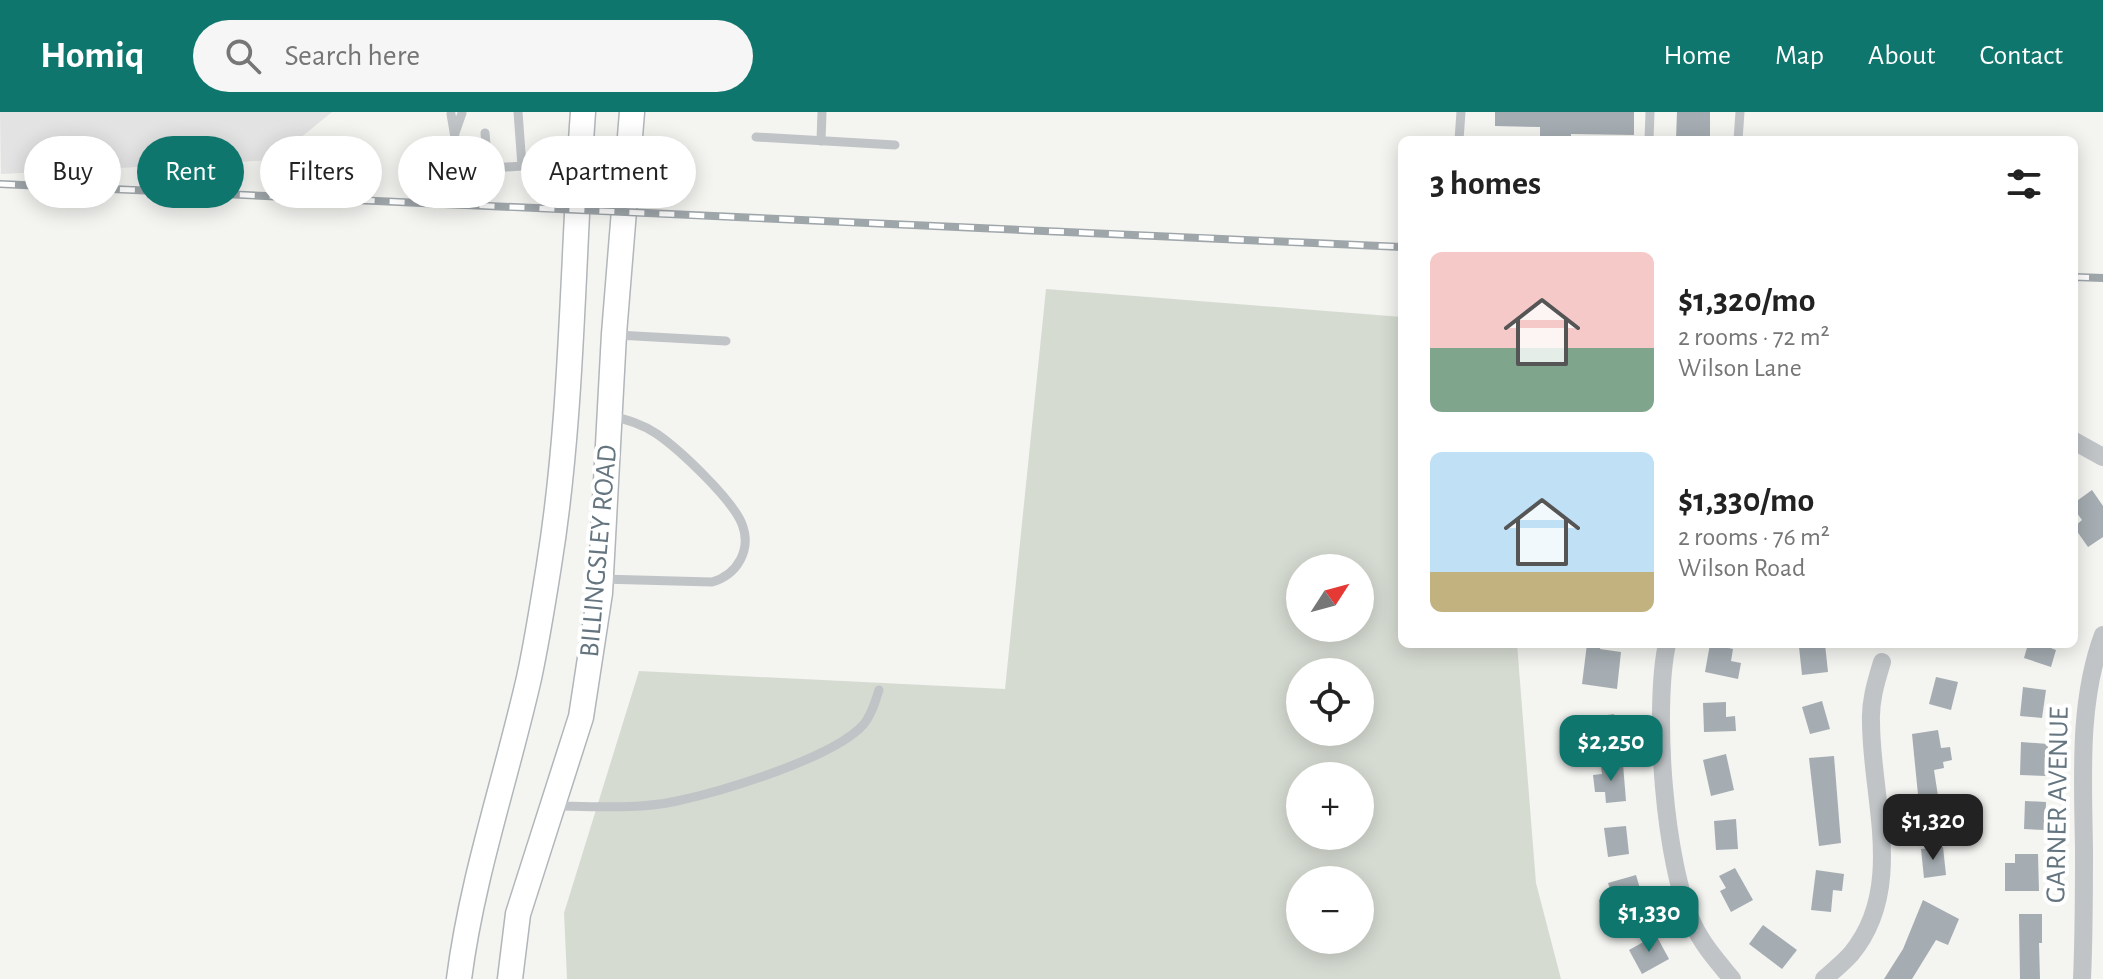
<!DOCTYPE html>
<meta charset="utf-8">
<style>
:root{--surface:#fff;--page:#f6f6f6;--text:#222;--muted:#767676;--accent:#0f766e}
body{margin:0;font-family:"Alegreya Sans",sans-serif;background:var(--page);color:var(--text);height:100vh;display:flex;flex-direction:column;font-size:30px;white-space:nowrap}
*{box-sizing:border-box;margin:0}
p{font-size:26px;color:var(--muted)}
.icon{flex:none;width:44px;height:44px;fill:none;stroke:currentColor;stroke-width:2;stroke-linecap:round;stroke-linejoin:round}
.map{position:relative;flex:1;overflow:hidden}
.side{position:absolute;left:1398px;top:24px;width:680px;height:512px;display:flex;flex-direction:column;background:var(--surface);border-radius:12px;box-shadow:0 4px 20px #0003}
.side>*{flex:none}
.banner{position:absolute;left:24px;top:24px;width:760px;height:72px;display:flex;gap:16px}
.needle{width:52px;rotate:54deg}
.tools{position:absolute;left:1286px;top:442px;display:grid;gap:16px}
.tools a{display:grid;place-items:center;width:88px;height:88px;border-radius:50%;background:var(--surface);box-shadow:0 4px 20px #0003;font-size:40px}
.price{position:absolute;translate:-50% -68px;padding:0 18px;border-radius:16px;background:var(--accent);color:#fff;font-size:26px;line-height:52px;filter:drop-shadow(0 2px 4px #0008)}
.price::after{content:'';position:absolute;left:50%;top:48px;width:24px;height:18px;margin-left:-12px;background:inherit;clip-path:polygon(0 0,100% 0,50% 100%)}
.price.selected{background:#222;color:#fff}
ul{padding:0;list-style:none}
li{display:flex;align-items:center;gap:24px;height:200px;padding:0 32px}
li span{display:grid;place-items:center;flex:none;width:224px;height:160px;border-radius:12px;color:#555}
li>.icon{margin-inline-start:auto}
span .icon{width:96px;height:96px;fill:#fffc;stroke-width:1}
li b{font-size:34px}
h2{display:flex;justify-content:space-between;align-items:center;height:96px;padding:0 32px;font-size:34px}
.tag{padding:0 28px;border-radius:36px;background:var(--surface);box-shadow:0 4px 20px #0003;font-size:28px;line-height:72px}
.tag.selected{background:var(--accent);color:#fff}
header{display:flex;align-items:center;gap:48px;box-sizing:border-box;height:112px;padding:0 40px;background:var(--accent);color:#fff}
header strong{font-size:38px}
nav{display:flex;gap:44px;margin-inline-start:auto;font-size:28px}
.search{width:560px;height:72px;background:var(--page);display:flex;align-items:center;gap:20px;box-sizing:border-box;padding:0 28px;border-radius:44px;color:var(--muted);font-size:30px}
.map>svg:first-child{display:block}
.built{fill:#e2e3e2}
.green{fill:#d6dbd2;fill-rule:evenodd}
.building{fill:#a5adb2}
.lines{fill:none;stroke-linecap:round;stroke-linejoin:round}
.secondary-casing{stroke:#b0b6b9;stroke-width:27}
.lane{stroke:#c0c4c7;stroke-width:9}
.street{stroke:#c0c4c7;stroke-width:18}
.secondary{stroke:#fff;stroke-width:24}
.rail-casing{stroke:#9fa6aa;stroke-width:8}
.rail{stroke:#fff;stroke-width:5;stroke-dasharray:15;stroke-linecap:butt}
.labels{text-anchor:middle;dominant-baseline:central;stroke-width:8;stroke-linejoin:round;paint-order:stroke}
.street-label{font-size:28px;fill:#657580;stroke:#fff}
</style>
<header>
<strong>Homiq</strong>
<div class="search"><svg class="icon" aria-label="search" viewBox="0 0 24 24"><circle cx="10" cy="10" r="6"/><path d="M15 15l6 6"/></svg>Search here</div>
<nav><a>Home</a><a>Map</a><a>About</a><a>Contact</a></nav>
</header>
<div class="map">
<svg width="2103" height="867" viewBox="0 0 2103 867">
<rect width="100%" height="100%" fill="#f4f4f1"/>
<path class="built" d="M 0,0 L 332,0 L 273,48 L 1,62 Z"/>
<path class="green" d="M 1046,177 L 1402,205 L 1402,532 L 1517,532 L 1536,771 L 1561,867 L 567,867 L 564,801 L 639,559 L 1005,577 ZM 1300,456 L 1360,456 L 1360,516 L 1300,516 ZM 1300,560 L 1360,560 L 1360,620 L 1300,620 ZM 1300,664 L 1360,664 L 1360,724 L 1300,724 ZM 1300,768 L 1360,768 L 1360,828 L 1300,828 Z"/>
<g class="building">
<path d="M 1495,0 L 1634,0 L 1634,23 L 1571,22 L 1571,28 L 1540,28 L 1540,15 L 1495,14 Z"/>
<path d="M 1677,0 L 1710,0 L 1710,28 L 1676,28 Z"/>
<path d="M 2092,378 L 2103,394 L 2103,425 L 2088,435 L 2074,415 L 2082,408 L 2074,397 L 2074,391 Z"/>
<path d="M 1587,532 L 1601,532 L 1600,537 L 1621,540 L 1617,577 L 1582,572 Z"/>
<path d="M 1710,532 L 1733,537 L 1731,549 L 1741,551 L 1738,567 L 1705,560 Z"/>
<path d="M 1825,532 L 1828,560 L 1802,563 L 1799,535 Z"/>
<path d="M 2028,532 L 2049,532 L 2048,535 L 2056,538 L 2051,555 L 2024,546 Z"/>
<path d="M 1936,565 L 1958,570 L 1951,598 L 1929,592 Z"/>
<path d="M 2023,575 L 2046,578 L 2042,606 L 2020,604 Z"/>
<path d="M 1822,589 L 1830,617 L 1810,622 L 1802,595 Z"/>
<path d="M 1726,590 L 1726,605 L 1735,604 L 1736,619 L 1704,620 L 1703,591 Z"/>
<path d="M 1614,602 L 1619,630 L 1590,635 L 1586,612 L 1595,611 L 1594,605 Z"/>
<path d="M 1938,618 L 1941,636 L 1950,635 L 1952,648 L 1943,650 L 1944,656 L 1934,658 L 1942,710 L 1921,713 L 1912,622 Z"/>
<path d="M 2021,630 L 2048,632 L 2047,664 L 2020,663 Z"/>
<path d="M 1726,642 L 1734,678 L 1711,684 L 1703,648 Z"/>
<path d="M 1834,644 L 1841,731 L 1819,734 L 1809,646 Z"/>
<path d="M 1623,652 L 1626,689 L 1606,691 L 1605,680 L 1595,680 L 1593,663 L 1602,662 L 1601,655 Z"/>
<path d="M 2025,689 L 2046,690 L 2045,718 L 2024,717 Z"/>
<path d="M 1736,707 L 1738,737 L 1716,738 L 1714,709 Z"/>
<path d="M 1626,714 L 1629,742 L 1608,745 L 1604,716 Z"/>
<path d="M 1943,735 L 1946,763 L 1924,766 L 1921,737 Z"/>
<path d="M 2015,742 L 2038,742 L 2039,779 L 2005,779 L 2005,751 L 2015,751 Z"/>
<path d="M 1735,756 L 1753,788 L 1731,800 L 1720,779 L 1726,776 L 1719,764 Z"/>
<path d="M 1816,758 L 1844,762 L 1842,779 L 1833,778 L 1831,800 L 1811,798 Z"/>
<path d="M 1636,763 L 1641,780 L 1633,782 L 1638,802 L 1606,812 L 1599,788 L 1612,784 L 1608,771 Z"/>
<path d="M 1923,788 L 1959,807 L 1948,833 L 1936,828 L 1912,867 L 1884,867 L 1903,837 Z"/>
<path d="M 2019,802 L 2042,802 L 2042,831 L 2039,831 L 2040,867 L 2020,867 Z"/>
<path d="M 1763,813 L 1797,838 L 1782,857 L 1749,832 Z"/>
<path d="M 1656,823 L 1669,847 L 1642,862 L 1629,838 Z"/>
</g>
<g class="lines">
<defs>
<g id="secondary">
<path d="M 459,867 C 472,765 506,667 529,566 C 537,529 543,491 549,453 C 573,304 572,151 583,0"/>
<path d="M 510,867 L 518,802 L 581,605 L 600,481 L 614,222 L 632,0"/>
</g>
</defs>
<use href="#secondary" class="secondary-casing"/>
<g class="lane">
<path d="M 451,2 L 459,49 L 465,58 L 522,54 L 518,0"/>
<path d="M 455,21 L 462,1"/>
<path d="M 485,21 L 488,56"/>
<path d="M 756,25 L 895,33"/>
<path d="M 1459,28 L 1461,0"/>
<path d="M 1649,28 L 1650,0"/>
<path d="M 1738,28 L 1740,0"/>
<path d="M 821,29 L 822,0"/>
<path d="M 617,223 L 726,229"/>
<path d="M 601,467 L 712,470 C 737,463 752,438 742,412 C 732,387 680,338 657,322 C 642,312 628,308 611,304"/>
<path d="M 553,694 C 594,694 637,698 677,689 C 723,679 834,646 864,612 C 872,602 875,590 879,578"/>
</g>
<g class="street">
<path d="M 2074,329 L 2103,345"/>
<path d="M 1667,532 C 1653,597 1664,752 1693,812 C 1702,832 1718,850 1732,867"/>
<path d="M 1824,867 C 1833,859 1843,851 1851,842 C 1906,776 1871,686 1871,610 C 1870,589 1876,570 1882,550"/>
<path d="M 2082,867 C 2084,824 2084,780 2084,737 C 2083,666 2078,590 2103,523"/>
</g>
<use href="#secondary" class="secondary"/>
<defs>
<g id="rail">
<path d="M 0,72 L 1402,135"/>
<path d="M 2074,165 L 2103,166"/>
</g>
</defs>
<use href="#rail" class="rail-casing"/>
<use href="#rail" class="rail"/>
</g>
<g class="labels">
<g class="street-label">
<text transform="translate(599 439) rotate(-85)">BILLINGSLEY ROAD</text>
<text transform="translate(2058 693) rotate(-89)">GARNER AVENUE</text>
</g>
</g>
</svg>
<div class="tools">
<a><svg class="needle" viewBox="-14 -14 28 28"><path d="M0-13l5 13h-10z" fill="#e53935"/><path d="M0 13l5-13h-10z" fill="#767676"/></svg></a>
<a><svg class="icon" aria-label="locate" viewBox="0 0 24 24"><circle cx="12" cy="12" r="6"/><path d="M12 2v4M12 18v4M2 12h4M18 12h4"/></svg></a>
<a>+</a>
<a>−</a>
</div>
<b class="price" style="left:1611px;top:671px">$2,250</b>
<b class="price selected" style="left:1933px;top:750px">$1,320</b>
<b class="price" style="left:1649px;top:842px">$1,330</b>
<div class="banner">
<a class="tag">Buy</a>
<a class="tag selected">Rent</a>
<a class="tag">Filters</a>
<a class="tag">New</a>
<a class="tag">Apartment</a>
</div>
<section class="side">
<h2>3 homes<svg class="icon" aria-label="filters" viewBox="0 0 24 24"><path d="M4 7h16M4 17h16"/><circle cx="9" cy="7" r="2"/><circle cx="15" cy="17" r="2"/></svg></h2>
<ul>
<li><span style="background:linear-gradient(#f6c9c9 60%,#7fa58c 0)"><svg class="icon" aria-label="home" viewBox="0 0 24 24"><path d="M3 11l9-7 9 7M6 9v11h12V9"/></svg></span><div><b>$1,320/mo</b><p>2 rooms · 72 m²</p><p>Wilson Lane</p></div></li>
<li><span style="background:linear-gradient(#bfe0f5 75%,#c2b280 0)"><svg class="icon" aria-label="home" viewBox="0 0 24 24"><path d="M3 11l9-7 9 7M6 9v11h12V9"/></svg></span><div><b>$1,330/mo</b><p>2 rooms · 76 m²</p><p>Wilson Road</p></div></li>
</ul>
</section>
</div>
